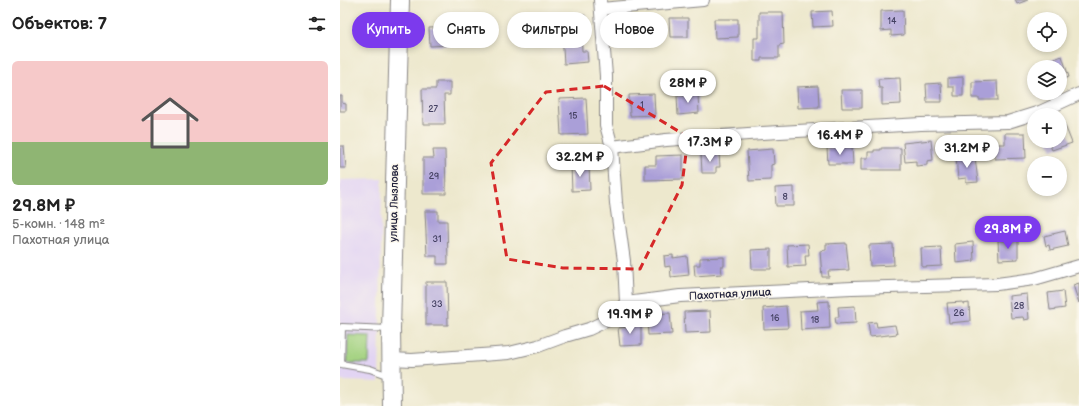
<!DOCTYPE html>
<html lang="ru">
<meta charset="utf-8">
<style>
:root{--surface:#fff;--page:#f6f6f6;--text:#222;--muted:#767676;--accent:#7c3aed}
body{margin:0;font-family:"Balsamiq Sans",sans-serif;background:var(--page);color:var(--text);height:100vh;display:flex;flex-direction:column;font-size:15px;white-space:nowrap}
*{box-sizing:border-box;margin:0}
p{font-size:13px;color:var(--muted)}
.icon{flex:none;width:22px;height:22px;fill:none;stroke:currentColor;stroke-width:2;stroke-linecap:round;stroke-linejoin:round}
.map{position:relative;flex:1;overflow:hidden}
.drawer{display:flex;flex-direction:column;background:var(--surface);width:340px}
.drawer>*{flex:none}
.banner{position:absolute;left:12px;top:12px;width:380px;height:36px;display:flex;gap:8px}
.controls{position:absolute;left:687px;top:12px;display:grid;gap:8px}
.controls a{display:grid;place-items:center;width:40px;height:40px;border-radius:50%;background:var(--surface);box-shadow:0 2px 6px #0003;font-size:20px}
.price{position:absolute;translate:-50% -34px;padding:0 9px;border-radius:14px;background:#fff;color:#222;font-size:13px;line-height:26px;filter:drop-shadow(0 1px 2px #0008)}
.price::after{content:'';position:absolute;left:50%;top:24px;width:12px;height:9px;margin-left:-6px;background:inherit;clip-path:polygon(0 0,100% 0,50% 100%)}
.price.selected{background:var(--accent);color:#fff}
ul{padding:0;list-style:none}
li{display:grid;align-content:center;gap:8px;height:212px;padding:0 12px}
li span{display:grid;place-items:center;height:124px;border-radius:6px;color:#555}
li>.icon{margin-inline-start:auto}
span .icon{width:72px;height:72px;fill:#fffc;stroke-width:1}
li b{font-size:17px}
h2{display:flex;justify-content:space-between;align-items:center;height:48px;padding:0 12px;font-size:17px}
.chip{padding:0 14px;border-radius:18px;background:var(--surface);box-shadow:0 2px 6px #0003;font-size:14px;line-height:36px}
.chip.selected{background:var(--accent);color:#fff}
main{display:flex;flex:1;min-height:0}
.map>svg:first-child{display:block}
.built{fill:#e2d4f3}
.green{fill:#a2d17f;stroke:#627a5d}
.building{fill:#aa9fd8}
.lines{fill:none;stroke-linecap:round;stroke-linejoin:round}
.lane-casing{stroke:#888584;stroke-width:8}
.street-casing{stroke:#888584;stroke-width:14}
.secondary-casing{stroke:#888584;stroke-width:20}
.lane{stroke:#fff;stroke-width:6}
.street{stroke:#fff;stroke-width:12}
.secondary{stroke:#fff;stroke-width:18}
.marked{fill:none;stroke:#d62828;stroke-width:3;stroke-dasharray:8 5;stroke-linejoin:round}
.labels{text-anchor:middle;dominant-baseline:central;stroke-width:3;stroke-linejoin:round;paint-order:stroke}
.number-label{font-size:9px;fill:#444162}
.street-label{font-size:11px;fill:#22223b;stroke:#fbf7ec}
</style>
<main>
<section class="drawer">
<h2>Объектов: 7<svg class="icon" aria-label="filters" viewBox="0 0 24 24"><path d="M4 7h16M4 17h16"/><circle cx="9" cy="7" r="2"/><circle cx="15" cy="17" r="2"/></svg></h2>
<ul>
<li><span style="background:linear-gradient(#f6c9c9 65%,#8fb573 0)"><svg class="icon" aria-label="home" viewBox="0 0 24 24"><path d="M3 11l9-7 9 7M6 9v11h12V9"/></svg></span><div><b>29.8M ₽</b><p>5-комн. · 148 m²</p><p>Пахотная улица</p></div></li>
</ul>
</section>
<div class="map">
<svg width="739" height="406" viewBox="0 0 739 406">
<rect width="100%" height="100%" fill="#fbf7ec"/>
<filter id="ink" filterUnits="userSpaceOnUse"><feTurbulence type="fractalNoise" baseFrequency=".025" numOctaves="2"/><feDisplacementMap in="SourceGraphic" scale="8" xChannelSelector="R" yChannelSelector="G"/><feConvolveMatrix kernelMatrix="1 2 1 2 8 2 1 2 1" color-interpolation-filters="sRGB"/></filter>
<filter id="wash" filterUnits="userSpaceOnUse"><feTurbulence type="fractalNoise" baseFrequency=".012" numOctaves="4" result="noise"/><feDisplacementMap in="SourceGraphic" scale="16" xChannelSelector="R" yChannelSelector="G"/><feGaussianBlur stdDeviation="0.9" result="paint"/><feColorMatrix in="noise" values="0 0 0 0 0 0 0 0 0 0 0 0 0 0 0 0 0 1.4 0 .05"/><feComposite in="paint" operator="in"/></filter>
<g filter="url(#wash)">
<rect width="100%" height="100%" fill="#ede8cd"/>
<path class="built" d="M 42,179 L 39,382 L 0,381 L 0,180 Z"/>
<path class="green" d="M 8,335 L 30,336 L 29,363 L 7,363 Z"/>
<g id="blocks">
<g class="building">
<path d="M 675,0 L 688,0 L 677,4 Z"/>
<path d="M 563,10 L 564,35 L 551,36 L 551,30 L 541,31 L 541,11 Z"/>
<path d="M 492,11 L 493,26 L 473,27 L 472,12 Z"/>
<path d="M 419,12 L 443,12 L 444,44 L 439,45 L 439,58 L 421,58 L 421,61 L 414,61 L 414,38 L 419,38 Z"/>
<path d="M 245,15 L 246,26 L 241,26 L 242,51 L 247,51 L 248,62 L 224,64 L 221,17 Z"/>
<path d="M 329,18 L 348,18 L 348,37 L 330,37 Z"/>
<path d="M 374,19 L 398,19 L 398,37 L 375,38 Z"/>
<path d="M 305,24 L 307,44 L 278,45 L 277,26 Z"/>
<path d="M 109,27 L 110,45 L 90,46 L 89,28 Z"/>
<path d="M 722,56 L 729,77 L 720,80 L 720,67 L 706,67 L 704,63 Z"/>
<path d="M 623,77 L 623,96 L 614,96 L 614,87 L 608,87 L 608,78 Z"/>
<path d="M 560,78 L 561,104 L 542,105 L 542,88 L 539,88 L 538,79 Z"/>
<path d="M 657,81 L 658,100 L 639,100 L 639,98 L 632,98 L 632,82 Z"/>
<path d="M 96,82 L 110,82 L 110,95 L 104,95 L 105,124 L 83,124 L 82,89 L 96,89 Z"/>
<path d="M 601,83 L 602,102 L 587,102 L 586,84 Z"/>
<path d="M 478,86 L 479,107 L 458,108 L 457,87 Z"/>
<path d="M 501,90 L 522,90 L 522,108 L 502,108 Z"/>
<path d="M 314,94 L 315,115 L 290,116 L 289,95 Z"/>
<path d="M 358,94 L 359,113 L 338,115 L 337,96 Z"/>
<path d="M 0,96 L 2,96 L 2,103 L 6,104 L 6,111 L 0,111 Z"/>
<path d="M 246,98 L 248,134 L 221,135 L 219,99 Z"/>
<path d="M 724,123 L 732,143 L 712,150 L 708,141 L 720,141 L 720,125 Z"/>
<path d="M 665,133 L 685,133 L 686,158 L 655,159 L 655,144 L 665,144 Z"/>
<path d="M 591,140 L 593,160 L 587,161 L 587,165 L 576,166 L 576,161 L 565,162 L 563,143 Z"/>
<path d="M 0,146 L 4,146 L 6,168 L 0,168 Z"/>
<path d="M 512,147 L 513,164 L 488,164 L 487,148 Z"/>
<path d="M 541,148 L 561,148 L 561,170 L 521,170 L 521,158 L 528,158 L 528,152 L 534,152 L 534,150 L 541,150 Z"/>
<path d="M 433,149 L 434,164 L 431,165 L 431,180 L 409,181 L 407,151 Z"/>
<path d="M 93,150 L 105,150 L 106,194 L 83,194 L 83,158 L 94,158 Z"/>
<path d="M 379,153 L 380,167 L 376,167 L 376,173 L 362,173 L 361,154 Z"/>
<path d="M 343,155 L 343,179 L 305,180 L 305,165 L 316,165 L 316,156 Z"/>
<path d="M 624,156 L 624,158 L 635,157 L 638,182 L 626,183 L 626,178 L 618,179 L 616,157 Z"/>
<path d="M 231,165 L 249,165 L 250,190 L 232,191 Z"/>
<path d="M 454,187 L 454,206 L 436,206 L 435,188 Z"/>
<path d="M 85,211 L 98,211 L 98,221 L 107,221 L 108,264 L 97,264 L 97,256 L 87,256 Z"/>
<path d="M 725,231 L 728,246 L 710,250 L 709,245 L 706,246 L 704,236 Z"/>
<path d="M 658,240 L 678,240 L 678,259 L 659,260 Z"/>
<path d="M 633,242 L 634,261 L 616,263 L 615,244 Z"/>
<path d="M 506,243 L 509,270 L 488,271 L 489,277 L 482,277 L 480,251 L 486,250 L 486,244 Z"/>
<path d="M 468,244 L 469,255 L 465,255 L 466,266 L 448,267 L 447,245 Z"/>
<path d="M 553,244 L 554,265 L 530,266 L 529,245 Z"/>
<path d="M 601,247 L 602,266 L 582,267 L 581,248 Z"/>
<path d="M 431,249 L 431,269 L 412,269 L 411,250 Z"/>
<path d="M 333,255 L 333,258 L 347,256 L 349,275 L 331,277 L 330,266 L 325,267 L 324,256 Z"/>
<path d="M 384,257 L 384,266 L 381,266 L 382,274 L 355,276 L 354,265 L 360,265 L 360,258 Z"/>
<path d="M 86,282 L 107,282 L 108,325 L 86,325 Z"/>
<path d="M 739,283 L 739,303 L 733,285 Z"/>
<path d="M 723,291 L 725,308 L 710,310 L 708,293 Z"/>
<path d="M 687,294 L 689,319 L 684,320 L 683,317 L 671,318 L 669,296 Z"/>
<path d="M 489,301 L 490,328 L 461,330 L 460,311 L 478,310 L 477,302 Z"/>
<path d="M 623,302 L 623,304 L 629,303 L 630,321 L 609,323 L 607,303 Z"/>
<path d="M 446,306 L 448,328 L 424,329 L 423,308 Z"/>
<path d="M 515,306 L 516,323 L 496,324 L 495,317 L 499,317 L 498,307 Z"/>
<path d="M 370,311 L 371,332 L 345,333 L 344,312 Z"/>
<path d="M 330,313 L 332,334 L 308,335 L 307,317 L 312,317 L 311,314 Z"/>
<path d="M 536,322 L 537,327 L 555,325 L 557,334 L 530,337 L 528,323 Z"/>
<path d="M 288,324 L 301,324 L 301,345 L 280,346 L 278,328 L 289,327 Z"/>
</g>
</g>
</g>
<g filter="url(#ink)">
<use href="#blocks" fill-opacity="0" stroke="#888584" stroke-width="1"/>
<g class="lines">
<defs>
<path id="lane" d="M 49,376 L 30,369 L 1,364 L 2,327 L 49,329"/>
<g id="street">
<path d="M 260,0 L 266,76 L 266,125 L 272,147 L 276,203 L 284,261 L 286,303"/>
<path d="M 261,9 L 363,0"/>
<path d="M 272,147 L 326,140 L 422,133 L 581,124 L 668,122 L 700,112 L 739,94"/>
<path d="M 51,359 L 72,360 L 169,353 L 198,346 L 225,336 L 249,329 L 270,319 L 286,303 L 340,296 L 512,288 L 657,284 L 694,279 L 739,266"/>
</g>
<path id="secondary" d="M 52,406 L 51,329 L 60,0"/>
</defs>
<use href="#lane" class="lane-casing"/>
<use href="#street" class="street-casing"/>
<use href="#secondary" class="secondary-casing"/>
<use href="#lane" class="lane"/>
<use href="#street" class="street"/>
<use href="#secondary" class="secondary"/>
</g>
</g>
<path class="marked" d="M 264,86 L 348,137 L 342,185 L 300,269 L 223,268 L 167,259 L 151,163 L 206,92 Z"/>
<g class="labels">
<g class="number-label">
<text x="552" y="21">14</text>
<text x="302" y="105">1</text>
<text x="93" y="109">27</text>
<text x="233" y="116">15</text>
<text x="94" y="176">29</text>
<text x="445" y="197">8</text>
<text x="97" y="239">31</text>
<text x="97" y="304">33</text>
<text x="679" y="306">28</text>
<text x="619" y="313">26</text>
<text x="435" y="318">16</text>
<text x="475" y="320">18</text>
</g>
<g class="street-label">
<text transform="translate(54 203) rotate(-89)">улица Лызлова</text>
<text transform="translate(390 294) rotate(-3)">Пахотная улица</text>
</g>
</g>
</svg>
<div class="controls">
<a><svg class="icon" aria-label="locate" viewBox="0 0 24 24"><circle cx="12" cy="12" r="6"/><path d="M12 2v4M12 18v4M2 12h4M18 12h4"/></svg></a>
<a><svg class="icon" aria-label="layers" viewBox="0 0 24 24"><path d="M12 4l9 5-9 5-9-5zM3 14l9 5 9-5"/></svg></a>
<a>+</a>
<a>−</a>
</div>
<b class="price" style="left:348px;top:104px">28M ₽</b>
<b class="price" style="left:500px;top:156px">16.4M ₽</b>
<b class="price" style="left:370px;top:163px">17.3M ₽</b>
<b class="price" style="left:627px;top:169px">31.2M ₽</b>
<b class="price" style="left:240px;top:178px">32.2M ₽</b>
<b class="price selected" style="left:668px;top:250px">29.8M ₽</b>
<b class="price" style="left:290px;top:335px">19.9M ₽</b>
<div class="banner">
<a class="chip selected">Купить</a>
<a class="chip">Снять</a>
<a class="chip">Фильтры</a>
<a class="chip">Новое</a>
</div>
</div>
</main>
